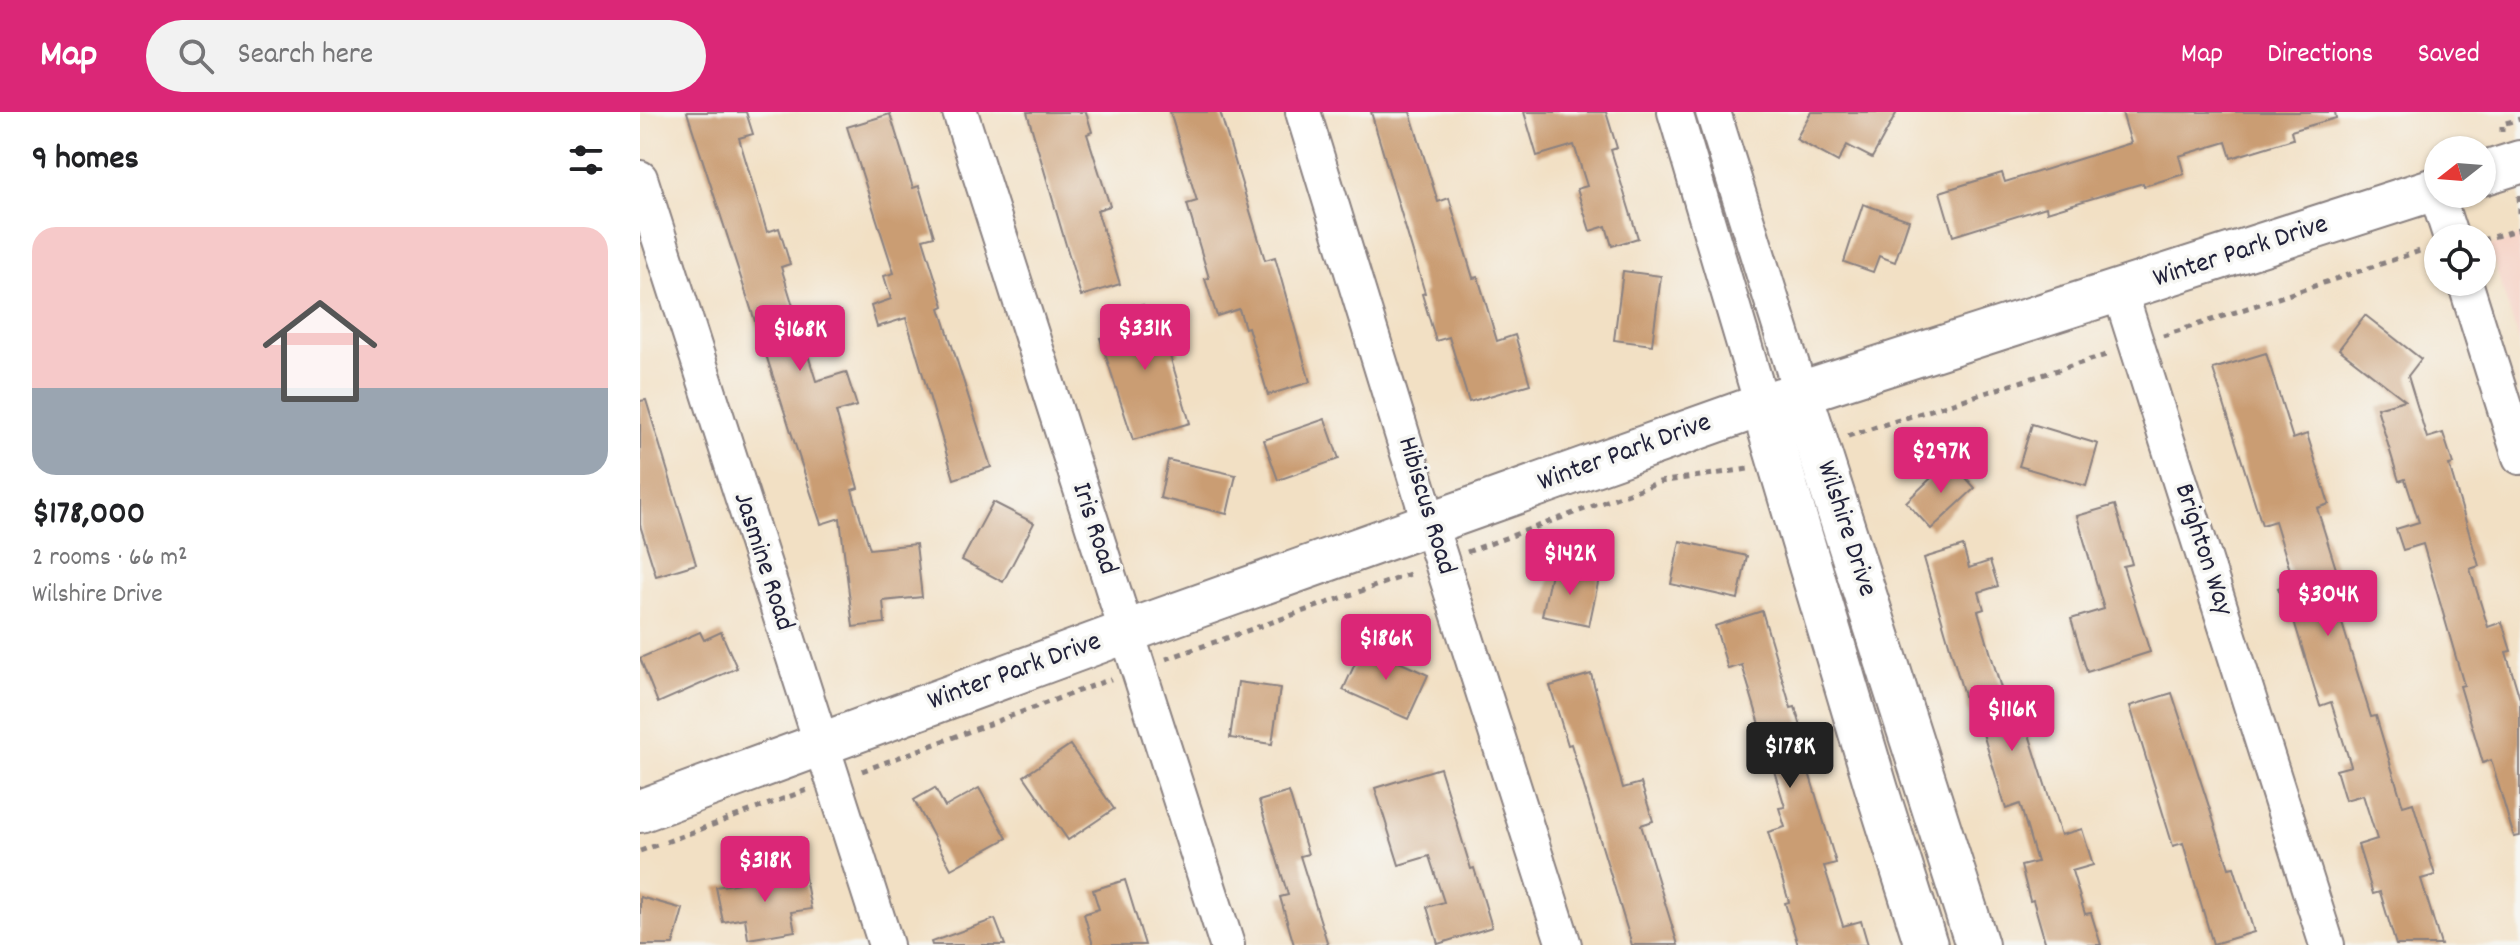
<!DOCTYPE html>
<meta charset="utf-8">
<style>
:root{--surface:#fff;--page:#f2f2f2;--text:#202124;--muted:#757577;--accent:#db2777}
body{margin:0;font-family:Dekko,sans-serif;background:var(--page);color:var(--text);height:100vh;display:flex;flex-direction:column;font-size:30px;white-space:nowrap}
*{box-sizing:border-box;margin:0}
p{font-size:26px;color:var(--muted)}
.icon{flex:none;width:44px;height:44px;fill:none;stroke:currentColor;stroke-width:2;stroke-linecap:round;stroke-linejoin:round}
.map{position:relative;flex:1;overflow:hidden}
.panel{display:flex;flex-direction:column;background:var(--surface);width:640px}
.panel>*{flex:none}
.needle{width:52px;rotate:253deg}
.controls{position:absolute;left:1784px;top:24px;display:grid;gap:16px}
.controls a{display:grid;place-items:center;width:72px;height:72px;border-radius:50%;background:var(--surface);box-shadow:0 2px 6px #0004;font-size:40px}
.price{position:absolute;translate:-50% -68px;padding:0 18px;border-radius:8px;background:var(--accent);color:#fff;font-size:26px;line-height:52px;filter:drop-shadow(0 2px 4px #0008)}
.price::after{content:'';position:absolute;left:50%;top:48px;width:24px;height:18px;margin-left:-12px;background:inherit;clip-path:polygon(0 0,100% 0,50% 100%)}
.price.selected{background:#222;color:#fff}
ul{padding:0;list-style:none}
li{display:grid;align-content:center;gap:16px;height:424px;padding:0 32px}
li span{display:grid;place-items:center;height:248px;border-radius:24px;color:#555}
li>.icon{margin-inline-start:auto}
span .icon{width:144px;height:144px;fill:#fffc;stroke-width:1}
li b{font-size:34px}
h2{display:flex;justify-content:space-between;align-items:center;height:96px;padding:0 32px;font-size:34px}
header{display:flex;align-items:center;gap:48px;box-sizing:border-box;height:112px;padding:0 40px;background:var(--accent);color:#fff}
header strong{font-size:38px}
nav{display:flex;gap:44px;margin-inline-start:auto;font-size:28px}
.search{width:560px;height:72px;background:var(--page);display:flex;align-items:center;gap:20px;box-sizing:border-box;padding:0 28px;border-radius:44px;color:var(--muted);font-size:30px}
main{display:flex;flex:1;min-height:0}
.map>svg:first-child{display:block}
.built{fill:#f6d1c5}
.building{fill:#ca9d73}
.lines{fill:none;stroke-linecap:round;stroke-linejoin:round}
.minor-casing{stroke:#8a8180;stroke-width:38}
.tertiary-casing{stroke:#8a8180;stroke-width:46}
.path{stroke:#8a8180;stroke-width:5;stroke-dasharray:6 6;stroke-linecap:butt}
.minor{stroke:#fff;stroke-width:34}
.tertiary{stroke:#fff;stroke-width:42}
.labels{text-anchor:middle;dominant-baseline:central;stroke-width:7;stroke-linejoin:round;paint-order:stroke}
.street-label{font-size:28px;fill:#22223b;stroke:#f6f6f2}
</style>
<header>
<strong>Map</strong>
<div class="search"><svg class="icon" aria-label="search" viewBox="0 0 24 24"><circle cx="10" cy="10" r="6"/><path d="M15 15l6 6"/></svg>Search here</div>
<nav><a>Map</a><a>Directions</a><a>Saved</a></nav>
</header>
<main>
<section class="panel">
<h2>9 homes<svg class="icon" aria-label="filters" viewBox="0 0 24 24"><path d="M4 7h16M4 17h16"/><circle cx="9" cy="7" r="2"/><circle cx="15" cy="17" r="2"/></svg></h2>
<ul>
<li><span style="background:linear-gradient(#f6c9c9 65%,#9aa5b1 0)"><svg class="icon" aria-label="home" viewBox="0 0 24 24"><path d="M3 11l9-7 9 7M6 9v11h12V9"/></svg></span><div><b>$178,000</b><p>2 rooms · 66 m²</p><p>Wilshire Drive</p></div></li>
</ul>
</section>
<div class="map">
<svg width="1880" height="833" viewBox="0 0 1880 833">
<rect width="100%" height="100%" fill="#f6f6f2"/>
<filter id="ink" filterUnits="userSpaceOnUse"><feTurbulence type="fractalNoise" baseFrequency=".0125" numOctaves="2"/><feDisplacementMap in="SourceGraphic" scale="16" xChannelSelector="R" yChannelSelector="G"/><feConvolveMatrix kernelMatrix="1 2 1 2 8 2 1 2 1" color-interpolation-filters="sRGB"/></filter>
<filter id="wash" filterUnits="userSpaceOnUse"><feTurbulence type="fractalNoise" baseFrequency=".006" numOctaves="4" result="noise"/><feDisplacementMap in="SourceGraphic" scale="32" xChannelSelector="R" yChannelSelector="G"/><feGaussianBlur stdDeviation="1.8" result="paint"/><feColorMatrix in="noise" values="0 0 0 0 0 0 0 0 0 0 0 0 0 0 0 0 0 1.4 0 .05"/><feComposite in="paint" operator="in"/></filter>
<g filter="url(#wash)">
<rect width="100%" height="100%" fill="#f2e0c4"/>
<path class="built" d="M 1880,124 L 1880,233 L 1849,135 Z"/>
<g id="blocks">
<g class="building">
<path d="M 47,0 L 106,0 L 113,22 L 99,26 L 127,120 L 139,116 L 150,152 L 141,155 L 176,269 L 206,260 L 217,294 L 196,300 L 218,376 L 212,378 L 230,437 L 276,432 L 282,485 L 243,489 L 245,511 L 213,515 L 200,406 L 181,412 Z"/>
<path d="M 387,0 L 446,0 L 452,20 L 447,22 L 470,94 L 457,98 L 480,172 L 441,184 Z"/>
<path d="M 530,0 L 580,0 L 625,148 L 635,145 L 670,270 L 628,283 L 608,215 L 605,216 L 599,197 L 577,204 L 565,167 L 569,166 L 547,92 L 557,89 Z"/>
<path d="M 731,0 L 770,0 L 798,90 L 809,86 L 833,166 L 838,165 L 857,229 L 875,223 L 890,272 L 829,290 L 809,225 L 796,229 L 782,182 L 785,181 Z"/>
<path d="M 884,0 L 966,0 L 977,36 L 971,38 L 998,126 L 972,134 L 966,114 L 950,119 L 937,77 L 947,74 L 934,33 L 897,44 Z"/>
<path d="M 1171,0 L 1257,0 L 1232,46 L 1207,33 L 1198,50 L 1156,27 Z"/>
<path d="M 1482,0 L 1695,0 L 1696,6 L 1651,19 L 1653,27 L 1591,46 L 1586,30 L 1539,44 L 1544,62 L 1504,74 L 1503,71 L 1407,100 L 1406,95 L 1313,124 L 1300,80 L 1362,61 L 1365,70 L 1491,31 Z"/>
<path d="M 250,2 L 273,76 L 279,74 L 294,124 L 283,127 L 304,194 L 300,196 L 351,355 L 314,367 L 266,206 L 237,215 L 231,194 L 251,187 L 244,164 L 254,161 L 207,15 Z"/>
<path d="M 1223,92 L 1269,108 L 1255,150 L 1239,144 L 1233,160 L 1204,150 Z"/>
<path d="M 983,159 L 1021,164 L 1012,233 L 974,228 Z"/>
<path d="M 503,193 L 508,209 L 527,203 L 539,241 L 530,244 L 550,311 L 493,328 L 460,226 L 476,221 L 470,203 Z"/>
<path d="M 1725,203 L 1781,247 L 1768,264 L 1787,326 L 1803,321 L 1813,352 L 1809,353 L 1839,454 L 1830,457 L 1848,515 L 1862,510 L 1871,539 L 1866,540 L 1880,587 L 1880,724 L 1874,725 L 1851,648 L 1843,651 L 1820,574 L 1824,573 L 1783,432 L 1763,438 L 1756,417 L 1779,410 L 1765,367 L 1759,369 L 1737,296 L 1765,288 L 1699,237 Z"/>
<path d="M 1626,241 L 1653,327 L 1667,322 L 1689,392 L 1677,396 L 1707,492 L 1697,495 L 1731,605 L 1736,604 L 1763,694 L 1773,691 L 1795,763 L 1781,767 L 1801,833 L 1756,833 L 1740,780 L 1733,782 L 1718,733 L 1737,727 L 1723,683 L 1705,688 L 1696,658 L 1711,654 L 1691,590 L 1680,594 L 1654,509 L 1649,510 L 1638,476 L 1654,471 L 1635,409 L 1622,413 L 1573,257 Z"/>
<path d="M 6,288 L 56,452 L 16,464 L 0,413 L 0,289 Z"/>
<path d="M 685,307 L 699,347 L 638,368 L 624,328 Z"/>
<path d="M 1392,312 L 1458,332 L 1446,374 L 1379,354 Z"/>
<path d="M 528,348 L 596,363 L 587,402 L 520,386 Z"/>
<path d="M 1310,348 L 1335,376 L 1291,417 L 1266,390 Z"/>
<path d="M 353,390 L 394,411 L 363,470 L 322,448 Z"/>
<path d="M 1475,393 L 1492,452 L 1483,454 L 1510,540 L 1447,560 L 1431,507 L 1464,497 L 1437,404 Z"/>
<path d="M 1040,429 L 1107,444 L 1098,487 L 1031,472 Z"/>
<path d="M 1323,434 L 1329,456 L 1350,449 L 1358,474 L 1339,480 L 1344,497 L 1338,499 L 1374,620 L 1387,616 L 1421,723 L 1442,717 L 1453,753 L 1432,759 L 1445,802 L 1451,801 L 1461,833 L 1406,833 L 1393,788 L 1390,789 L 1381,754 L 1397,750 L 1380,692 L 1366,697 L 1337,602 L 1330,604 L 1284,446 Z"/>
<path d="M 912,456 L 959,466 L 949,514 L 902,504 Z"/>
<path d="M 1122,499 L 1151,596 L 1155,595 L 1174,655 L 1168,657 L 1196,751 L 1184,754 L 1203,814 L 1221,809 L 1228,833 L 1158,833 L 1145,791 L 1149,790 L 1128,720 L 1145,715 L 1139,696 L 1145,695 L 1102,553 L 1088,557 L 1075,514 Z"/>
<path d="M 60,520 L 64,528 L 81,520 L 97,556 L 18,591 L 0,546 Z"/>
<path d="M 723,534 L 788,563 L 768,607 L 703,578 Z"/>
<path d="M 951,562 L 983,676 L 1001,671 L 1013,709 L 1001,713 L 1038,833 L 992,833 L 931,632 L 928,633 L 910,574 Z"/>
<path d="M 598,570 L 640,576 L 632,632 L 590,626 Z"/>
<path d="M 1532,581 L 1589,756 L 1594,755 L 1614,820 L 1573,832 L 1543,731 L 1533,734 L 1490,594 Z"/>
<path d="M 430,633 L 474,697 L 428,728 L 384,664 Z"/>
<path d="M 800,656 L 831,757 L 834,756 L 852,815 L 798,832 L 787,795 L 804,790 L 789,744 L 759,753 L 735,676 Z"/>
<path d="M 295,676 L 305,695 L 339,676 L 367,726 L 311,757 L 274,688 Z"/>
<path d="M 649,680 L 668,742 L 660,744 L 688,833 L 654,833 L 640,785 L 648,783 L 619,689 Z"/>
<path d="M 164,760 L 171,797 L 151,800 L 155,819 L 108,827 L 105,806 L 83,810 L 76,775 Z"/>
<path d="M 485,768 L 505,833 L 453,833 L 444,802 L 459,797 L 453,778 Z"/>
<path d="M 0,785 L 43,797 L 33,833 L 0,833 Z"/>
<path d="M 355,807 L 365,833 L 292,833 L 291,830 Z"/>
</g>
</g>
</g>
<g filter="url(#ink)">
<use href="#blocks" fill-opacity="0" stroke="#8a8180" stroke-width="2"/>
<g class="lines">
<defs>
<g id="minor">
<path d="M 320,0 L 587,833"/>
<path d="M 663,0 L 790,413 L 924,833"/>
<path d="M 1035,0 L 1122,293"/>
<path d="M 1073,0 L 1161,282"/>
<path d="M 0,66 L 246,833"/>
<path d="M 1795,77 L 1811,126"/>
<path d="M 1825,170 L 1880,345"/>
<path d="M 1480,180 L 1687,833"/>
</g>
<g id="tertiary">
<path d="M 1842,62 L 1880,50"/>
<path d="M 1161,282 L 1337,833"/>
<path d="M 1122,293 L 1237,678 L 1286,833"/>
<path d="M 0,699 L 486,520 L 1122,293 L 1798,76"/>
</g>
</defs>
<use href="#minor" class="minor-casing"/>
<use href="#tertiary" class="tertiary-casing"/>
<g class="path">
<path d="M 1862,20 L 1862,12 L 1880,7"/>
<path d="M 1879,84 L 1880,101"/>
<path d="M 1842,128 L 1880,117"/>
<path d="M 1523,224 L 1783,138"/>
<path d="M 1208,324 L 1469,242"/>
<path d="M 827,440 L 1019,370 L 1108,357"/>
<path d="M 526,547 L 773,461"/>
<path d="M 222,659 L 471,567"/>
<path d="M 26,730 L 167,678"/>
<path d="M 0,739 L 17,733"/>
</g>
<use href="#minor" class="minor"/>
<use href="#tertiary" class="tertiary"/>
</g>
</g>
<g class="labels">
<g class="street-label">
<text transform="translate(1601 141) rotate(-18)">Winter Park Drive</text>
<text transform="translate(985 342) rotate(-20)">Winter Park Drive</text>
<text transform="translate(785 394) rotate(73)">Hibiscus Road</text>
<text transform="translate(453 417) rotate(72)">Iris Road</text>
<text transform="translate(1205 417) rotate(72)">Wilshire Drive</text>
<text transform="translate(1562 438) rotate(72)">Brighton Way</text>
<text transform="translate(122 450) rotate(72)">Jasmine Road</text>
<text transform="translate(375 561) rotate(-20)">Winter Park Drive</text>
</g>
</g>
</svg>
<div class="controls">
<a><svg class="needle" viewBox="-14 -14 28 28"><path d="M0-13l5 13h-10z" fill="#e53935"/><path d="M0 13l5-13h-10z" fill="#757577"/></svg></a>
<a><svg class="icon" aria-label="locate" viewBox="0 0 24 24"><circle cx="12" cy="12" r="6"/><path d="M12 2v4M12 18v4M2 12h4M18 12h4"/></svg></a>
</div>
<b class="price" style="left:505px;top:260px">$331K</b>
<b class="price" style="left:160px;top:261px">$168K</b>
<b class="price" style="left:1301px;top:383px">$297K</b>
<b class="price" style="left:930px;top:485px">$142K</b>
<b class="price" style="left:1688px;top:526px">$304K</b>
<b class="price" style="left:746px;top:570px">$186K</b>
<b class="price" style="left:1372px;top:641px">$116K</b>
<b class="price selected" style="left:1150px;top:678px">$178K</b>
<b class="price" style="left:125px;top:792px">$318K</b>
</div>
</main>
